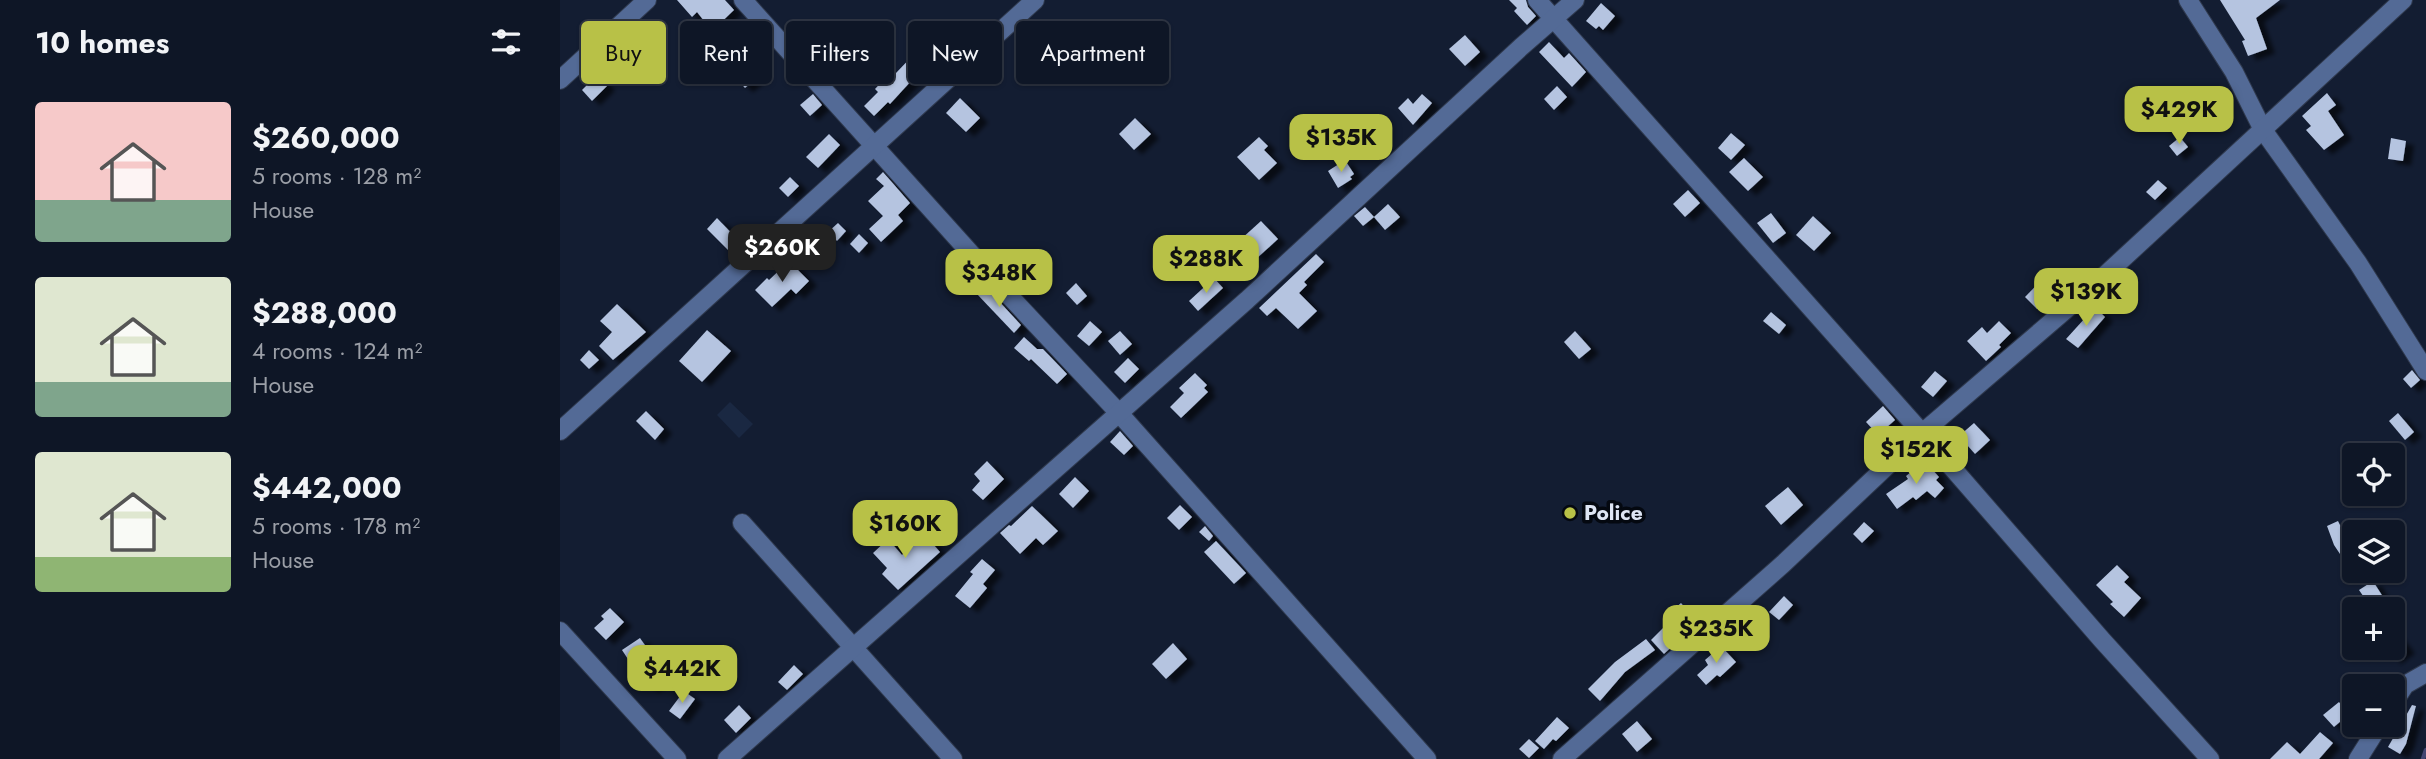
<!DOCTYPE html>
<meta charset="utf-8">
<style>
:root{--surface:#0e1626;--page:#171f2e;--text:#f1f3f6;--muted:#9b9fa7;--line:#2e3543;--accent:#b8c147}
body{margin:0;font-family:Jost,sans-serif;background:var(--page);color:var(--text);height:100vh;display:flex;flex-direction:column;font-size:26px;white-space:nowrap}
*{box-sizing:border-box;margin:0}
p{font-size:23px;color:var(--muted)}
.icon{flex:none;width:38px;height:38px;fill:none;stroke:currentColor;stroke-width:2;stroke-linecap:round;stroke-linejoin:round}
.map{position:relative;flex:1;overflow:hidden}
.panel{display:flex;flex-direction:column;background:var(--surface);width:560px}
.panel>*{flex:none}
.hud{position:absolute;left:21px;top:21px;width:665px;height:63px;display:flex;gap:14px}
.controls{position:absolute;left:1782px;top:443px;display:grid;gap:14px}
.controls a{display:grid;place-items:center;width:63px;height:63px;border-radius:7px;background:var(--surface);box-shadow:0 2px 5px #0004,0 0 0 2px var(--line);font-size:35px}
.price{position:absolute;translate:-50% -60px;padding:0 16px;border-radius:14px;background:var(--accent);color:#111;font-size:23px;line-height:46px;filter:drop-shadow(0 2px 4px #0008)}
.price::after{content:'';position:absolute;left:50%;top:42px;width:21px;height:16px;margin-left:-10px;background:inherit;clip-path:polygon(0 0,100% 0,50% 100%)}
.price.on{background:#222;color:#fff}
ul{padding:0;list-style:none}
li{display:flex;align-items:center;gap:21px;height:175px;padding:0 35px}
li span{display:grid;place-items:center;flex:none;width:196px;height:140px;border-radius:7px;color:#555}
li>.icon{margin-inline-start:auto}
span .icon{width:84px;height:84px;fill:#fffc;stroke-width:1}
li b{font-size:30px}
h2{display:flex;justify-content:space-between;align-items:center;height:84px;padding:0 35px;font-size:30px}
.tag{padding:0 24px;border-radius:7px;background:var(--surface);box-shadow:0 2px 5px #0004,0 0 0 2px var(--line);font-size:24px;line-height:63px}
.tag.on{background:var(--accent);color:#111}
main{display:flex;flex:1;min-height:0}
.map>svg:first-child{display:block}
.built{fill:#1a2842}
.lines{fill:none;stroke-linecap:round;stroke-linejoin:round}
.stream{stroke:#434571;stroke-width:4.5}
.building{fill:#b5c4e0;filter:url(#shadow)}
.minor-casing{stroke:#2f394d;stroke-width:20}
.minor{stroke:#536a96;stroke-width:18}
.poi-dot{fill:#b8c147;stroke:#040810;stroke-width:2.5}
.labels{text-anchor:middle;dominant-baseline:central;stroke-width:7;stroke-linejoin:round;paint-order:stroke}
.poi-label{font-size:21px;font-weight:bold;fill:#dee5f4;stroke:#040810;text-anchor:start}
</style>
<main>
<section class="panel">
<h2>10 homes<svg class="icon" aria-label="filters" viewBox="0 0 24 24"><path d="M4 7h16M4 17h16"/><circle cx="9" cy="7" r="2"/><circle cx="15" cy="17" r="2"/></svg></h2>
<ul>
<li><span style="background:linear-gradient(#f6c9c9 70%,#7fa58c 0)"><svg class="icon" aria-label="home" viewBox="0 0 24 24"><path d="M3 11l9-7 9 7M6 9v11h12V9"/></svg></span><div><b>$260,000</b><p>5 rooms · 128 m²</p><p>House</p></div></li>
<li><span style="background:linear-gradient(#dfe7d0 75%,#7fa58c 0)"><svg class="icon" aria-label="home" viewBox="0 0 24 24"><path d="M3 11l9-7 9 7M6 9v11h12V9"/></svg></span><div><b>$288,000</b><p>4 rooms · 124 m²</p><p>House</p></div></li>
<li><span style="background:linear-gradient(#dfe7d0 75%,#8fb573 0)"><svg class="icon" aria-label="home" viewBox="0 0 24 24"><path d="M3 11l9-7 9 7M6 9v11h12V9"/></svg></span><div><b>$442,000</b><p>5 rooms · 178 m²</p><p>House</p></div></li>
</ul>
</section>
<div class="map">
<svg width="1866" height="759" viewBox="0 0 1866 759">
<defs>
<filter id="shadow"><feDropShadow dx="8" dy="4.5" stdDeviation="2" flood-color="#0009"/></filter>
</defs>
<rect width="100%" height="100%" fill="#131d32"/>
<path class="built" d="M 170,402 L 193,424 L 179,438 L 157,415 Z"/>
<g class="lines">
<path class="stream" d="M 1863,759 L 1866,750"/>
</g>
<g class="building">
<path d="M 117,0 L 165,0 L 174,10 L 152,31 L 137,12 L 132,17 Z"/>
<path d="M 949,0 L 966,0 L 968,7 L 976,16 L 967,25 L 954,11 L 957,8 Z"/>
<path d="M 1660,0 L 1720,0 L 1696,18 L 1707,49 L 1688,56 L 1682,41 L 1685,40 Z"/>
<path d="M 1041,3 L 1055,16 L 1043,30 L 1039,26 L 1036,29 L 1026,21 Z"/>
<path d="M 377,30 L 392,44 L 377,59 L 374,56 L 330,104 L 328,102 L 314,116 L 304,106 L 318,92 L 315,89 L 333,70 L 336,73 Z"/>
<path d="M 494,31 L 512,48 L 501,58 L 484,42 Z"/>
<path d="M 905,35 L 920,52 L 905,66 L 889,49 Z"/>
<path d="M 989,42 L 1004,58 L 1009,53 L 1026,72 L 1012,87 L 979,52 Z"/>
<path d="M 62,56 L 71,64 L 56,79 L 48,70 Z"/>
<path d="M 184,67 L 195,79 L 185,88 L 174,76 Z"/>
<path d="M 37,75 L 47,86 L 32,101 L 22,90 Z"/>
<path d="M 997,86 L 1007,97 L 994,110 L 984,99 Z"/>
<path d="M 1767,93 L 1776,105 L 1768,111 L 1784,135 L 1764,150 L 1746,130 L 1751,126 L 1742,116 Z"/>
<path d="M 253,94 L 262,105 L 250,116 L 240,105 Z"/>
<path d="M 862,94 L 872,103 L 853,125 L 838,108 L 848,98 L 853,104 Z"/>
<path d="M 400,98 L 420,118 L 406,132 L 386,113 Z"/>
<path d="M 575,118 L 591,134 L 574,150 L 559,134 Z"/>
<path d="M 1171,133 L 1185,145 L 1171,160 L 1158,148 Z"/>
<path d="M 269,134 L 280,145 L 258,168 L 246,157 Z"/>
<path d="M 699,137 L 708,146 L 704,150 L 717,163 L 699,180 L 677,157 Z"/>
<path d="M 1620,137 L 1628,147 L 1617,156 L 1609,146 Z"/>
<path d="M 1831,138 L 1846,141 L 1843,161 L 1828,159 Z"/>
<path d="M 1184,158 L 1203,177 L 1188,191 L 1169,172 Z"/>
<path d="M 785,160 L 794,174 L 790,177 L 792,179 L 778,188 L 768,171 Z"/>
<path d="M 323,172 L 350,203 L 338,215 L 343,221 L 321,242 L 309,229 L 323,216 L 308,201 L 324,186 L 316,179 Z"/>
<path d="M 230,177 L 239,186 L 228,197 L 219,188 Z"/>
<path d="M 1598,180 L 1607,188 L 1595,200 L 1586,192 Z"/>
<path d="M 1128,190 L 1140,203 L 1125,217 L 1113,204 Z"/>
<path d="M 828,204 L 840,217 L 825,230 L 814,217 Z"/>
<path d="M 805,207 L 814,217 L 803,226 L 794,216 Z"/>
<path d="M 1211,213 L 1226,233 L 1213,243 L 1197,223 Z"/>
<path d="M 1253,216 L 1271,233 L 1254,251 L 1236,235 Z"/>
<path d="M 157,218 L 178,240 L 168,250 L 147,229 Z"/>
<path d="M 701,221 L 718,239 L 697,258 L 680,240 Z"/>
<path d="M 278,223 L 286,231 L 277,241 L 268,232 Z"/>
<path d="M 299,234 L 308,243 L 299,253 L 290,244 Z"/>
<path d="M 756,254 L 764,262 L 744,282 L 747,285 L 739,293 L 757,311 L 738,329 L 716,308 L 707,316 L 699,308 Z"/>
<path d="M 229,261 L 249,281 L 236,294 L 231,289 L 212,307 L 195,290 L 207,278 L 209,280 Z"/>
<path d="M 1493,268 L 1504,279 L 1477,309 L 1465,297 Z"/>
<path d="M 654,278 L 663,288 L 638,311 L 629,301 Z"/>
<path d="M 516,283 L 527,296 L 517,305 L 506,293 Z"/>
<path d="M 424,285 L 461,325 L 454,333 L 416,293 Z"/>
<path d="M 57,304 L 86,332 L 53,360 L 39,346 L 52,332 L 40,321 Z"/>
<path d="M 1535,307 L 1545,317 L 1518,348 L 1506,339 Z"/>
<path d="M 1211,312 L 1226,325 L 1219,334 L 1203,321 Z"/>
<path d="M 530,321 L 542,332 L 529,346 L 517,336 Z"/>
<path d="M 1439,321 L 1451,333 L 1439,345 L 1441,347 L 1426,361 L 1407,341 L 1422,327 L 1427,333 Z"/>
<path d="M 147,330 L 171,351 L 142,382 L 119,361 Z"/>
<path d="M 560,331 L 572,344 L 560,355 L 548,341 Z"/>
<path d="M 1015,331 L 1031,349 L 1019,359 L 1004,342 Z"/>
<path d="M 464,337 L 477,349 L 483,349 L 507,374 L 497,384 L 471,359 L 469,361 L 454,348 Z"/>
<path d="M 29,350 L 39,360 L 29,369 L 20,360 Z"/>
<path d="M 568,358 L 579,369 L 565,383 L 554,372 Z"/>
<path d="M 1852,370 L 1860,380 L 1851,388 L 1843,379 Z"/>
<path d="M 1375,371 L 1387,381 L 1373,397 L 1361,387 Z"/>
<path d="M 635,373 L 647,385 L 644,388 L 648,392 L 621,418 L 610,407 L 624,393 L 619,388 Z"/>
<path d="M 1323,406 L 1335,420 L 1318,435 L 1306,422 Z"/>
<path d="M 86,411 L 104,429 L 95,440 L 76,421 Z"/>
<path d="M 1838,413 L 1854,432 L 1845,440 L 1829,421 Z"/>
<path d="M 1414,423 L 1430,440 L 1415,454 L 1399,436 Z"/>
<path d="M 560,431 L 573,446 L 564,455 L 550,442 Z"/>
<path d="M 427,461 L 444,479 L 423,500 L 412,490 L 420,481 L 414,474 Z"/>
<path d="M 1363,462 L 1367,468 L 1369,466 L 1379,477 L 1376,480 L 1384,488 L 1375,498 L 1367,491 L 1356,500 L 1353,497 L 1337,509 L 1326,494 L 1348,479 L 1346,476 Z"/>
<path d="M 515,477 L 529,491 L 513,508 L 499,494 Z"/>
<path d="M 1228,487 L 1243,505 L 1221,525 L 1205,506 Z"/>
<path d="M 620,505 L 632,517 L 619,530 L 607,518 Z"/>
<path d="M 472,506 L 498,531 L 483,545 L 476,538 L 460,554 L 440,533 L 449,525 L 451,526 Z"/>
<path d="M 1778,521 L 1786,537 L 1794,532 L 1794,549 L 1782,557 L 1774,545 L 1767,526 Z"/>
<path d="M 1304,522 L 1314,531 L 1302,543 L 1293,534 Z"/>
<path d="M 645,526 L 653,536 L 649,541 L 639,532 Z"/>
<path d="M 364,534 L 380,552 L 338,590 L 322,574 L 327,568 L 313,553 L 328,539 L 342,555 Z"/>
<path d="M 656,541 L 686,573 L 674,584 L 644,552 Z"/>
<path d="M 422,559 L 435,570 L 423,584 L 427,588 L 410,608 L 395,596 L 413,574 L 410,572 Z"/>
<path d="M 1557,565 L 1569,577 L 1564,582 L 1581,598 L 1564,617 L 1550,604 L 1553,602 L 1536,585 Z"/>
<path d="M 1813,581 L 1823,597 L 1823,602 L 1812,609 L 1799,590 Z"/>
<path d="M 1224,596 L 1233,605 L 1219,620 L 1209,612 Z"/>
<path d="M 1121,603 L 1138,622 L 1104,654 L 1091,640 L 1108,623 L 1104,618 Z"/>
<path d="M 50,608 L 64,622 L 46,640 L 34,628 L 44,619 L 41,616 Z"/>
<path d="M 1832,630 L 1847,649 L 1832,660 Z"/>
<path d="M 80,638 L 106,675 L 91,688 L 79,676 L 62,650 Z"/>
<path d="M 1086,639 L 1095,650 L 1065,672 L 1040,701 L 1028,689 L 1055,662 Z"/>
<path d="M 613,643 L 627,659 L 606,679 L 592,664 Z"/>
<path d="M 1161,646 L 1176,662 L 1160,677 L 1157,675 L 1146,685 L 1137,675 L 1148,665 L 1145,660 Z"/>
<path d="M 234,665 L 243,674 L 227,690 L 218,682 Z"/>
<path d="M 124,691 L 135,699 L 120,719 L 109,711 Z"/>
<path d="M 1779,702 L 1789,714 L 1774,727 L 1763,715 Z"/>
<path d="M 179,705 L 191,718 L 176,733 L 164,720 Z"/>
<path d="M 1852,705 L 1856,706 L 1846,744 L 1840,754 L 1828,747 Z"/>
<path d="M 997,717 L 1009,728 L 996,741 L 993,739 L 984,749 L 975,741 Z"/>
<path d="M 1077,721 L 1092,739 L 1077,752 L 1062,734 Z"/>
<path d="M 1760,732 L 1773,743 L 1759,759 L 1710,759 L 1727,742 L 1740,754 Z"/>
<path d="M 969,739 L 979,748 L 969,758 L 959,749 Z"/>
</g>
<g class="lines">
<defs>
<g id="minor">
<path d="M 183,0 L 441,287 L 558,412 L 867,759"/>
<path d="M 977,0 L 1362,433 L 1542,640 L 1650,759"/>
<path d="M 1628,0 L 1674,72 L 1703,130 L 1798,263 L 1866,371"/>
<path d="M 0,80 L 87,0"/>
<path d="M 0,431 L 475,0"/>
<path d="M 182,523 L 393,759"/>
<path d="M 0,631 L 117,759"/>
<path d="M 1832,705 L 1845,685 L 1866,673"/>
<path d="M 167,759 L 687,300 L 961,47 L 1015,0"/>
<path d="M 1002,759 L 1223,564 L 1362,433 L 1530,289 L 1843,0"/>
<path d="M 1798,759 L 1820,724"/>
</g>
</defs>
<use href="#minor" class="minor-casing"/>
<use href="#minor" class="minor"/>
</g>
<circle class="poi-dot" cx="1010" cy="513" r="7"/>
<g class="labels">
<g class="poi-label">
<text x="1024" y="513">Police</text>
</g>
</g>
</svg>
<div class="controls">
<a><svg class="icon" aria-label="locate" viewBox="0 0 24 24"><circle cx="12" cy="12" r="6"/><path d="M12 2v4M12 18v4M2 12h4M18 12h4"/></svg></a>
<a><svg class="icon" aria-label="layers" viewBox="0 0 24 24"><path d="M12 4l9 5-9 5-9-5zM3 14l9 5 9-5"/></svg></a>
<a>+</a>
<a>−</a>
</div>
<b class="price" style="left:1619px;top:146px">$429K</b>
<b class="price" style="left:781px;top:174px">$135K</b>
<b class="price on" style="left:222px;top:284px">$260K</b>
<b class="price" style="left:646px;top:295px">$288K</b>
<b class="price" style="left:439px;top:309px">$348K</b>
<b class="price" style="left:1526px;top:328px">$139K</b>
<b class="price" style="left:1356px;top:486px">$152K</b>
<b class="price" style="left:345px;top:560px">$160K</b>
<b class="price" style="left:1156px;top:665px">$235K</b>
<b class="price" style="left:122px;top:705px">$442K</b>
<div class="hud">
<a class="tag on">Buy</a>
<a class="tag">Rent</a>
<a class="tag">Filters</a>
<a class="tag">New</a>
<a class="tag">Apartment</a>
</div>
</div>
</main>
